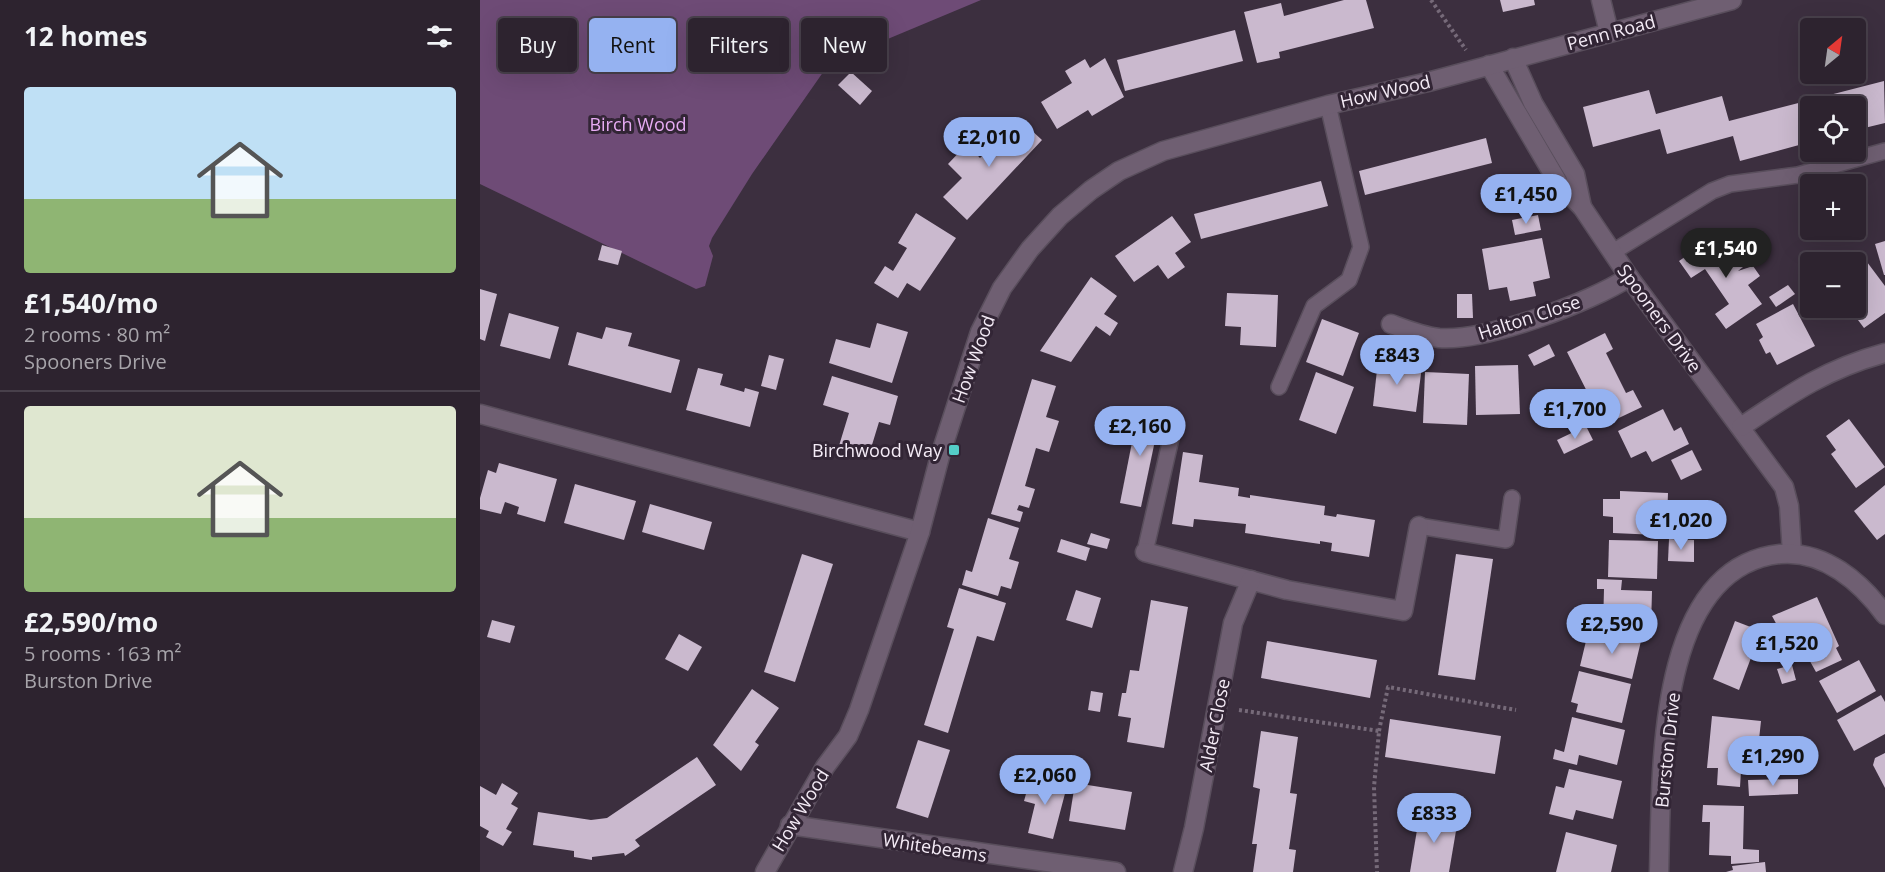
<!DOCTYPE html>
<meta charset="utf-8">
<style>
:root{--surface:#2d232f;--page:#352b37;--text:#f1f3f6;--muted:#a7a4aa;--line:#48404b;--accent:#95b2f1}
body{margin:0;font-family:"Open Sans",sans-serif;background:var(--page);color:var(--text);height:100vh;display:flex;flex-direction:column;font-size:22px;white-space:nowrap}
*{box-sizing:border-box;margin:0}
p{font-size:20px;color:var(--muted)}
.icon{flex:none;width:33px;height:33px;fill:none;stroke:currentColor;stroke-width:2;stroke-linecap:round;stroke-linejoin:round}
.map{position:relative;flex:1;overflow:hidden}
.side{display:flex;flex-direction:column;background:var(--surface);width:480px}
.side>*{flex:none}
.guide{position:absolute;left:18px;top:18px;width:570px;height:54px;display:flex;gap:12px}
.needle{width:39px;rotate:29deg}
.tools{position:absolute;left:1320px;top:18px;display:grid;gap:12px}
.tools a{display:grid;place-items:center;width:66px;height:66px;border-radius:6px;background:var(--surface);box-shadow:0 6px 24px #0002,0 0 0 2px var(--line);font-size:30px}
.price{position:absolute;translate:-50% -51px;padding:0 14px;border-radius:21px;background:var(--accent);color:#111;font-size:20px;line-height:39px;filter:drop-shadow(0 2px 3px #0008)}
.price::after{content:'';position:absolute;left:50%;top:36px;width:18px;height:14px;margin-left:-9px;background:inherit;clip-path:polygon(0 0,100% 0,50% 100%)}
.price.current{background:#222;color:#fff}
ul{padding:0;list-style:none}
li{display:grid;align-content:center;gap:12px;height:318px;padding:0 24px}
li+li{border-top:2px solid var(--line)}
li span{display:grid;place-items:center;height:186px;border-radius:6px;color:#555}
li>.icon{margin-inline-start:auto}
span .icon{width:108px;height:108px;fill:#fffc;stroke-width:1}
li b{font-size:26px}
h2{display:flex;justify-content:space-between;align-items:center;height:72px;padding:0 24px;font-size:26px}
.chip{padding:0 21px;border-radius:6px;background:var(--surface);box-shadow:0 6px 24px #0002,0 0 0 2px var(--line);font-size:21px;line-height:54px}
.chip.current{background:var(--accent);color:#111}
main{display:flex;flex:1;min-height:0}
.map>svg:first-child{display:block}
.green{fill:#6e4b76}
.building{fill:#cab9ce}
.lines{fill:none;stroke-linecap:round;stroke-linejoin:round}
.lane-casing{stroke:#594e5c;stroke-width:18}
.street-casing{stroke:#594e5c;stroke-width:21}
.secondary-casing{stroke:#594e5c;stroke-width:21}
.path{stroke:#766a79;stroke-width:4;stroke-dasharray:3 3;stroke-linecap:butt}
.lane{stroke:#6f5f72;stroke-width:15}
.street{stroke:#6f5f72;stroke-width:18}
.secondary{stroke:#6f5f72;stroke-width:18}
.poi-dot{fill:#54cdc8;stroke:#322535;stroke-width:2}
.labels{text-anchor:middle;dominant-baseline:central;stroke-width:6;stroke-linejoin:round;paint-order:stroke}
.street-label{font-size:18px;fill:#f4ebf6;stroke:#322535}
.park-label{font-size:18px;fill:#e7acf4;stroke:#322535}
.poi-label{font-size:18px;fill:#f4ebf6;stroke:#322535;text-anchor:end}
</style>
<main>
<section class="side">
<h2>12 homes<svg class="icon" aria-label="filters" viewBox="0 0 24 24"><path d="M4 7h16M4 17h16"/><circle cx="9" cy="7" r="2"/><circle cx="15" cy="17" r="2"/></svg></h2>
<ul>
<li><span style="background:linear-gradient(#bfe0f5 60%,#8fb573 0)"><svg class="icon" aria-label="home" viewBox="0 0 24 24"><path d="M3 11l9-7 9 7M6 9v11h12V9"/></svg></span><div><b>£1,540/mo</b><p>2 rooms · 80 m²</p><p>Spooners Drive</p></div></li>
<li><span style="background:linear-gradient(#dfe7d0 60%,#8fb573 0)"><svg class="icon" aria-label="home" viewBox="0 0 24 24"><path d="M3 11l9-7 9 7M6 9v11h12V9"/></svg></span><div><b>£2,590/mo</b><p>5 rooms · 163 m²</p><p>Burston Drive</p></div></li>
</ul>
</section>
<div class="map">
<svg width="1405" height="872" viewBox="0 0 1405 872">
<rect width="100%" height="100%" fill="#3c2f3f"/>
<path class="green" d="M 0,0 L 501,0 L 379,51 L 367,58 L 361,66 L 349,56 L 346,68 L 272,174 L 232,238 L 229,246 L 233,256 L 225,286 L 216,289 L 0,184 Z"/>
<g class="building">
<path d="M 864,0 L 886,0 L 894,28 L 799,52 L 800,58 L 777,63 L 764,12 L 801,3 L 804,16 Z"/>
<path d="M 1020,0 L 1054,0 L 1055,5 L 1023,12 Z"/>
<path d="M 755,30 L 763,61 L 645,91 L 637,60 Z"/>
<path d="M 625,58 L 644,97 L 612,116 L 608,110 L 577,129 L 561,102 L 592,83 L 585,71 L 605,59 L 610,68 Z"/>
<path d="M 371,72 L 392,91 L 380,105 L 358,85 Z"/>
<path d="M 1404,81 L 1405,123 L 1376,130 L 1376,106 L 1330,106 L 1330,142 L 1260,161 L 1253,136 L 1187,154 L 1180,129 L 1113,147 L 1103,107 L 1169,90 L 1176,114 L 1242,96 L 1249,121 Z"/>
<path d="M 538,118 L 562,140 L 487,220 L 463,197 L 482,178 L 468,164 L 487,144 L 500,158 Z"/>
<path d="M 1006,138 L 1012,163 L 885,195 L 879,171 Z"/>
<path d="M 841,181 L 848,206 L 721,239 L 714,214 Z"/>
<path d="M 436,213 L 476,238 L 440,291 L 427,283 L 418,298 L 394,283 L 405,266 L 413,271 L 427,248 L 418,243 Z"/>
<path d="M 1058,215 L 1061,230 L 1035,235 L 1032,220 Z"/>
<path d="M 692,216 L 711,242 L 695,253 L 705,267 L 688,279 L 678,265 L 654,282 L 635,256 Z"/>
<path d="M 1235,236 L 1249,256 L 1259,250 L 1268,263 L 1258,271 L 1273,266 L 1280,276 L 1268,285 L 1282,304 L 1246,329 L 1235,314 L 1249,304 L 1225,269 L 1211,278 L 1199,261 Z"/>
<path d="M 1062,238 L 1070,278 L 1053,282 L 1056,296 L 1030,301 L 1027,287 L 1009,290 L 1002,249 Z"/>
<path d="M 1405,241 L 1405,275 L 1404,275 L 1395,244 Z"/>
<path d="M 122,245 L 142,251 L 138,265 L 118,260 Z"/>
<path d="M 1387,262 L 1405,286 L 1405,313 L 1384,328 L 1369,308 L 1376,308 L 1376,270 Z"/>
<path d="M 611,277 L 637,296 L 624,314 L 638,323 L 630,336 L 616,326 L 591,362 L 560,351 Z"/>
<path d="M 1308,285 L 1315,294 L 1296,307 L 1289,297 Z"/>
<path d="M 0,289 L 17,294 L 5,341 L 0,339 Z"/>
<path d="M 747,293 L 798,295 L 796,347 L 760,345 L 761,327 L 745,326 Z"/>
<path d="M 977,294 L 992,294 L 993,318 L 977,318 Z"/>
<path d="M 1313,304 L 1335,346 L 1297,365 L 1290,352 L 1286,354 L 1279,340 L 1283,337 L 1276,324 Z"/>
<path d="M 1349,308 L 1366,308 L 1368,310 L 1356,319 Z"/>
<path d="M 29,313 L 79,327 L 70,359 L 20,346 Z"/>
<path d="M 842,319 L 879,333 L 863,376 L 826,362 Z"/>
<path d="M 397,323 L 428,332 L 412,383 L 349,363 L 356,339 L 390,348 Z"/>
<path d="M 126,327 L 152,333 L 148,346 L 200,360 L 191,393 L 88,365 L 97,332 L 122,339 Z"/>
<path d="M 1125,333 L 1133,349 L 1126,353 L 1146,393 L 1153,390 L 1162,407 L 1124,425 L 1087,352 Z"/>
<path d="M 1069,344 L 1075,356 L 1054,366 L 1048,355 Z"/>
<path d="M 289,355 L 304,359 L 296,390 L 281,386 Z"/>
<path d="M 898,361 L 942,366 L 936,412 L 893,406 Z"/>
<path d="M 1038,365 L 1040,414 L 996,415 L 995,366 Z"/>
<path d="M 218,368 L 243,374 L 240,385 L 264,392 L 265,388 L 279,392 L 270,427 L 206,410 Z"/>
<path d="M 836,372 L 874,387 L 856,434 L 819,420 Z"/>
<path d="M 945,372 L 989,374 L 987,425 L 943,423 Z"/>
<path d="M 352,376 L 418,396 L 410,425 L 399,422 L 388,458 L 358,449 L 369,413 L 343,405 Z"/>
<path d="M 552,379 L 576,386 L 566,417 L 579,421 L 569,452 L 556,448 L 545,486 L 555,489 L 549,508 L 539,505 L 537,510 L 543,512 L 540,522 L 511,514 Z"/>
<path d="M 659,407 L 681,412 L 661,507 L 640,503 Z"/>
<path d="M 1183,409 L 1194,431 L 1201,427 L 1209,444 L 1172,462 L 1166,451 L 1151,458 L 1138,431 Z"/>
<path d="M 1369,419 L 1405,467 L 1376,488 L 1351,454 L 1356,450 L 1346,436 Z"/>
<path d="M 1106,426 L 1113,440 L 1084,454 L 1077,440 Z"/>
<path d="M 1212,450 L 1222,470 L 1201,480 L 1191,460 Z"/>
<path d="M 703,452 L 723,455 L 719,482 L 759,488 L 758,496 L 770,498 L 770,495 L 845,506 L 844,515 L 856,517 L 857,514 L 895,520 L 889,557 L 851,551 L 852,543 L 840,541 L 840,544 L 765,533 L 766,524 L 714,519 L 713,527 L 692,524 Z"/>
<path d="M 19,463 L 77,479 L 65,522 L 37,514 L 39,507 L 25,502 L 21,514 L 0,509 L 0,498 L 8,470 L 16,473 Z"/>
<path d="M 95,484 L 156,501 L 144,540 L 84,523 Z"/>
<path d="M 1405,485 L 1405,534 L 1397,540 L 1374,511 Z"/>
<path d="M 1140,491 L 1188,493 L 1187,522 L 1178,522 L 1178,535 L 1133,533 L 1133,517 L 1123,516 L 1123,499 L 1140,499 Z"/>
<path d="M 170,504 L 232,522 L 224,550 L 162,532 Z"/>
<path d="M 508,518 L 539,528 L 529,559 L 539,562 L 531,589 L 521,586 L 518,596 L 482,585 L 486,570 L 492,572 Z"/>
<path d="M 611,533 L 630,539 L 627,549 L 607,544 Z"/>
<path d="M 581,539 L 610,548 L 606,561 L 577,552 Z"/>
<path d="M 1189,539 L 1214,540 L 1214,562 L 1188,561 Z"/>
<path d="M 1129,540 L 1178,541 L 1177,579 L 1128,577 Z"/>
<path d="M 322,554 L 353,564 L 315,682 L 284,672 Z"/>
<path d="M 976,554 L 1013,559 L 995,680 L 958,675 Z"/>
<path d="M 1117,579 L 1142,580 L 1141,590 L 1172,591 L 1171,628 L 1123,627 L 1124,589 L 1117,589 Z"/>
<path d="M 479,588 L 526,603 L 514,641 L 497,636 L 468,733 L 444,725 L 474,629 L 467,627 Z"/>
<path d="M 596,590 L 621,598 L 612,628 L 586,620 Z"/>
<path d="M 1337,597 L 1359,646 L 1356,648 L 1362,660 L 1336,672 L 1322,647 L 1311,651 L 1292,616 Z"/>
<path d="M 671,600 L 708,607 L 684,748 L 647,742 L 651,718 L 638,716 L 642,693 L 646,693 L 650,670 L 659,671 Z"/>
<path d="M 12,620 L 35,626 L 30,643 L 7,637 Z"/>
<path d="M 1255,621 L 1281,631 L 1259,690 L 1233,679 Z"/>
<path d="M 1119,630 L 1161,641 L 1152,679 L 1100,666 L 1106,641 L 1116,643 Z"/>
<path d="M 199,634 L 222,647 L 208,671 L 185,659 Z"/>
<path d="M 787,641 L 897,660 L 890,698 L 781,678 Z"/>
<path d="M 1379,660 L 1396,691 L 1357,713 L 1339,681 Z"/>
<path d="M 1312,665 L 1316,680 L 1302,684 L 1297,669 Z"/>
<path d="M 1099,671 L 1151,684 L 1142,723 L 1096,712 L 1098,704 L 1091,702 Z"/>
<path d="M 272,689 L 299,708 L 275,742 L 279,745 L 261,771 L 233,745 Z"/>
<path d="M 611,691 L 623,693 L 620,712 L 608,710 Z"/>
<path d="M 1401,695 L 1405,702 L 1405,734 L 1374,751 L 1357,720 Z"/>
<path d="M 1232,716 L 1281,721 L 1278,749 L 1270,748 L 1268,771 L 1261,771 L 1260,787 L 1237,785 L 1238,768 L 1227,768 Z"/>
<path d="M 1092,717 L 1145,730 L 1137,765 L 1099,755 L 1097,765 L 1073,759 L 1075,749 L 1084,752 Z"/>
<path d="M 910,719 L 1021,736 L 1015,774 L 905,757 Z"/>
<path d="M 781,731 L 818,737 L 810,793 L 817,794 L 809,849 L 816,850 L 813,872 L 773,872 L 777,844 L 772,844 L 780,789 L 773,787 Z"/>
<path d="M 438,740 L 470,750 L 448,818 L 416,808 Z"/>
<path d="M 1405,753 L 1405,788 L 1393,765 L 1395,758 Z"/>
<path d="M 217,757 L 236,785 L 155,840 L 160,846 L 145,856 L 144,853 L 112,857 L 112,860 L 94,857 L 94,851 L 53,845 L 58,812 L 111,820 L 127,818 Z"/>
<path d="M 1089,769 L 1142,781 L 1133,819 L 1096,810 L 1093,820 L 1069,814 L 1076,786 L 1084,788 Z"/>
<path d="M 551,776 L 587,786 L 573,839 L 548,833 L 555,804 L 544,801 Z"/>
<path d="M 1318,779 L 1318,794 L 1269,796 L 1268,780 Z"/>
<path d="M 22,783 L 38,793 L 31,804 L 38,808 L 26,829 L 32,832 L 23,846 L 6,837 L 9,831 L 0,826 L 0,786 L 16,795 Z"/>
<path d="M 595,783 L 652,792 L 645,830 L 589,821 Z"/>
<path d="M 1223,805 L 1264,806 L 1263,849 L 1279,850 L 1279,862 L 1251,864 L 1251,856 L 1229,855 L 1230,822 L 1222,822 Z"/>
<path d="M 940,812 L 978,819 L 969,872 L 930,872 Z"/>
<path d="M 1086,832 L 1137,845 L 1131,872 L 1076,872 Z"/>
<path d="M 1285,862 L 1286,872 L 1246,872 L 1253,870 L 1252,866 Z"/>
</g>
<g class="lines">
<defs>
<g id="lane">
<path d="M 1133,252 L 1232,191 L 1250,184 L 1318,175 L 1405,151"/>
<path d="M 799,387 L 834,306 L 869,280 L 881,247 L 848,105"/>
<path d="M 939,526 L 1026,540 L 1032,498"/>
<path d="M 665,552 L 695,421"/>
</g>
<g id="street">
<path d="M 1121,0 L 1129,32"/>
<path d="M 1033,58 L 1053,103 L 1095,174 L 1102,207"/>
<path d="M 1009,65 L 1079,184 L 1102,207 L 1149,277 L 1304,487 L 1309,506 L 1312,553"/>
<path d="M 911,324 C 927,330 942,336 959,338 C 1004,342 1112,302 1149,277"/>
<path d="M 0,414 L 440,532"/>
<path d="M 1261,427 C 1310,394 1346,369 1405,353"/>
<path d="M 665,552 L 807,590 L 923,611 L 939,526"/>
<path d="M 310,825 L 636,872"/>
<path d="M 703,872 L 714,828 L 753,623 L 771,580"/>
<path d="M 1179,872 C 1182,780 1173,567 1300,554 C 1344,550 1381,582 1405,615"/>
</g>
<path id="secondary" d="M 285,872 L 345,767 L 368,736 L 379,710 L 440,532 L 460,456 L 500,332 L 522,288 L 550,249 L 580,216 L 611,190 L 639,171 L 683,151 L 848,105 L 948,82 L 1252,0"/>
</defs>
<use href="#lane" class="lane-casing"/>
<use href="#street" class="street-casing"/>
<use href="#secondary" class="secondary-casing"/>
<g class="path">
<path d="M 951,0 L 986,50"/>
<path d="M 759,710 L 899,731 L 894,787 L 897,872"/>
<path d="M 899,731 L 908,687 L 1036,710"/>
</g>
<use href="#lane" class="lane"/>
<use href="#street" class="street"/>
<use href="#secondary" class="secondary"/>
</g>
<rect class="poi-dot" x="468" y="444" width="12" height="12" rx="3"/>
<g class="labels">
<g class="street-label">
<text transform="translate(1131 32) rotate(-15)">Penn Road</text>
<text transform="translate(905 91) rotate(-13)">How Wood</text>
<text transform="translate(1049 317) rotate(-18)">Halton Close</text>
<text transform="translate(1180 318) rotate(54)">Spooners Drive</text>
<text transform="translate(493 359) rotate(-70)">How Wood</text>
<text transform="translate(734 725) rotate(-79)">Alder Close</text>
<text transform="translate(1187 750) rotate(-84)">Burston Drive</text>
<text transform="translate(320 810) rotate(-59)">How Wood</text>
<text transform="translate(455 847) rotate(9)">Whitebeams</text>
</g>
<g class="park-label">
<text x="158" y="124">Birch Wood</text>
</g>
<g class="poi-label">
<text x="462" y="450">Birchwood Way</text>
</g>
</g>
</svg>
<div class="tools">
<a><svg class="needle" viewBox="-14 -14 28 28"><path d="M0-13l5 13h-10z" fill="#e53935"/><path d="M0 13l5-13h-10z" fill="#a7a4aa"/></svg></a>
<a><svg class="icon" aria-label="locate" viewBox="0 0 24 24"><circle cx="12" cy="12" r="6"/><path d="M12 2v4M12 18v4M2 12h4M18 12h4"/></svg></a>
<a>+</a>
<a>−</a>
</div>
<b class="price" style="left:509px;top:168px">£2,010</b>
<b class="price" style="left:1046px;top:225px">£1,450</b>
<b class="price current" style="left:1246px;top:279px">£1,540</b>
<b class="price" style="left:917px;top:386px">£843</b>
<b class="price" style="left:1095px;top:440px">£1,700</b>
<b class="price" style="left:660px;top:457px">£2,160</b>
<b class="price" style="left:1201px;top:551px">£1,020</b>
<b class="price" style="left:1132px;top:655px">£2,590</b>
<b class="price" style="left:1307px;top:674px">£1,520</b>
<b class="price" style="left:1293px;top:787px">£1,290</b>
<b class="price" style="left:565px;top:806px">£2,060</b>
<b class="price" style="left:954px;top:844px">£833</b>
<div class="guide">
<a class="chip">Buy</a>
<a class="chip current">Rent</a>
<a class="chip">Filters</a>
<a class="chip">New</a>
</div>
</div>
</main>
